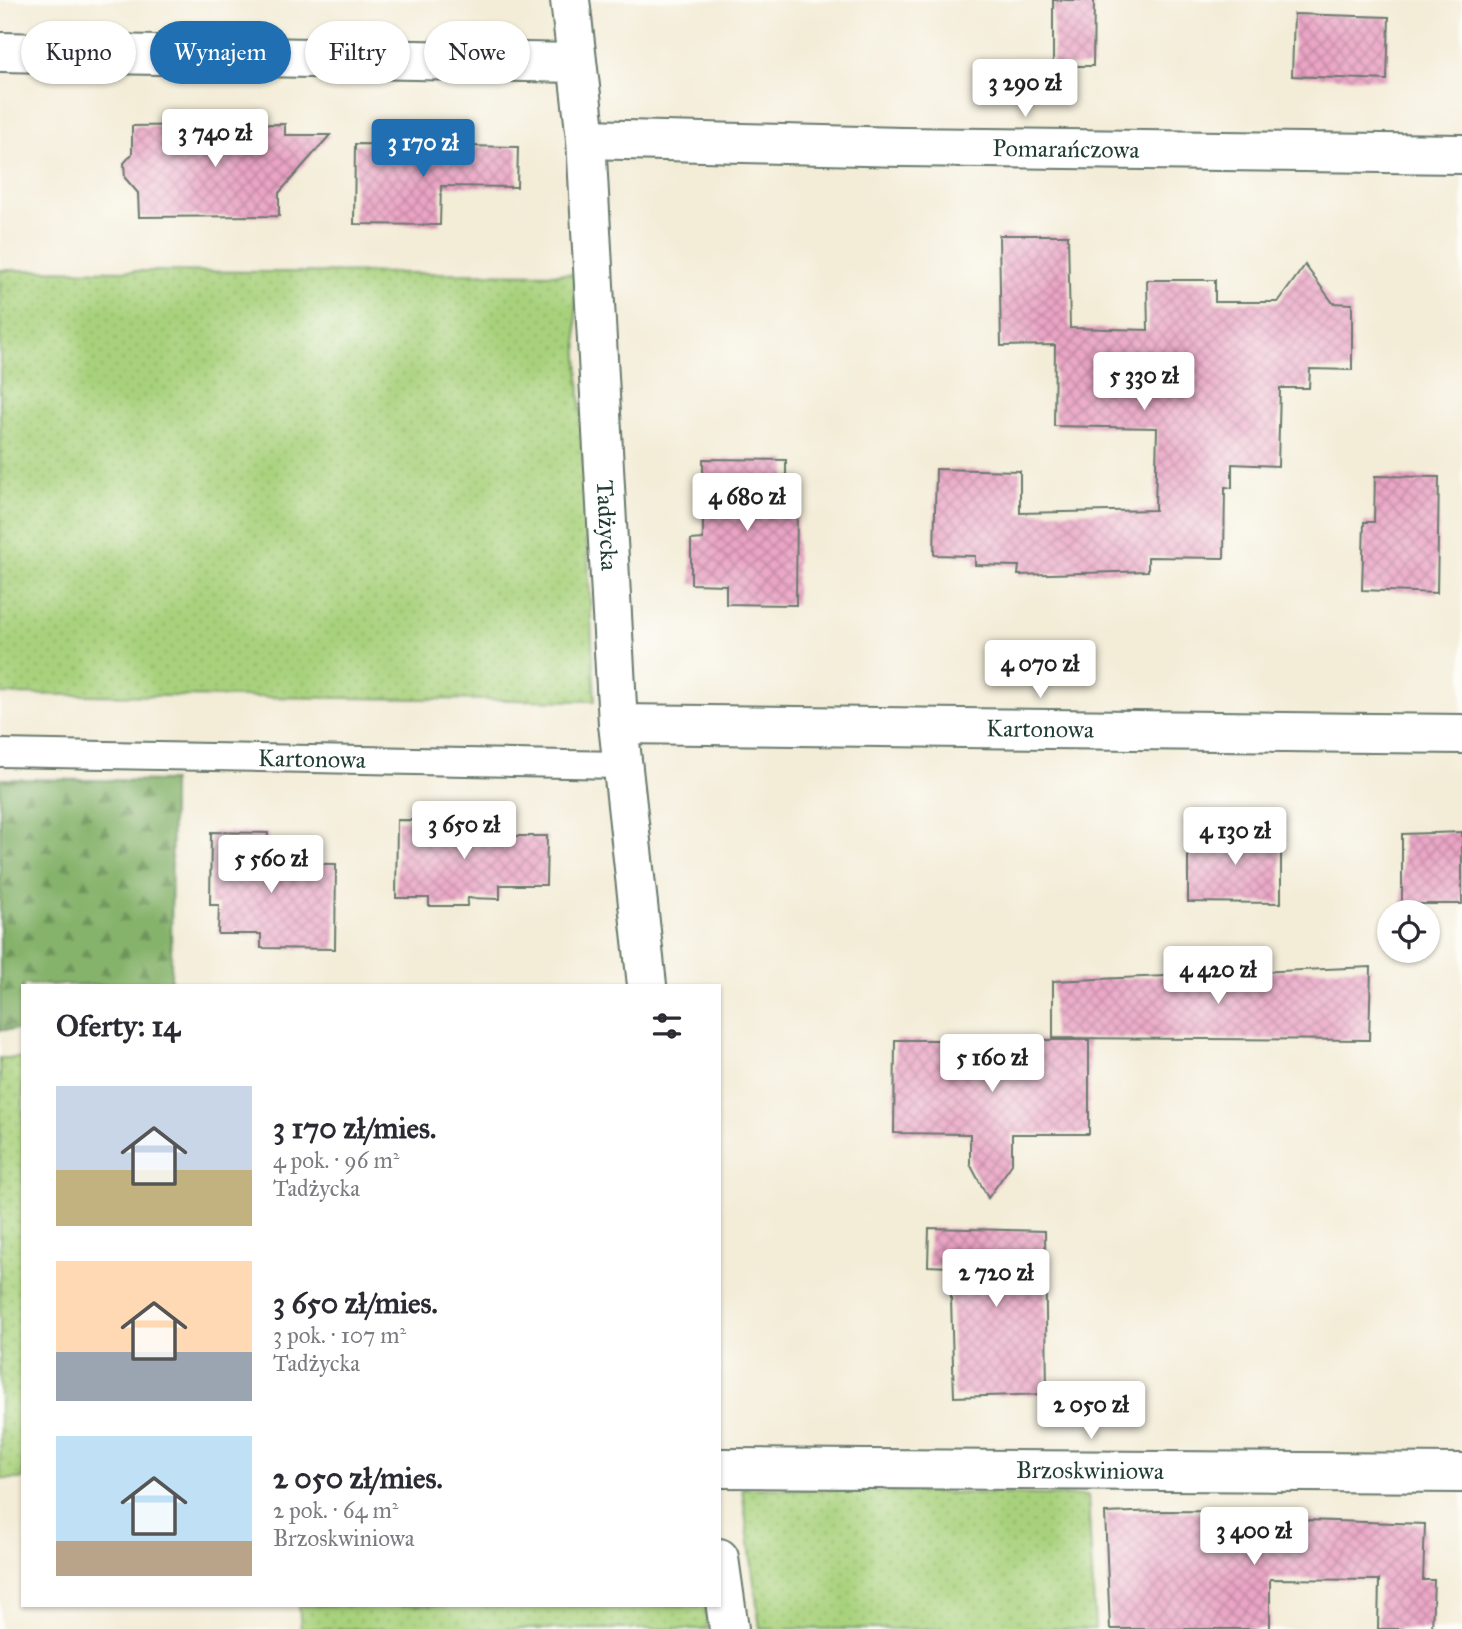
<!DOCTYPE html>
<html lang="pl">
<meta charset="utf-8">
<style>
:root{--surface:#fff;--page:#f2f2f3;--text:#2b2b33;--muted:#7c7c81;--accent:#1f6fb2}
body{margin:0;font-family:"IM FELL Great Primer",serif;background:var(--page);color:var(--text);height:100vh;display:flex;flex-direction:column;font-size:26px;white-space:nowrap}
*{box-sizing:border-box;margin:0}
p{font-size:23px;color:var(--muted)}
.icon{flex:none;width:38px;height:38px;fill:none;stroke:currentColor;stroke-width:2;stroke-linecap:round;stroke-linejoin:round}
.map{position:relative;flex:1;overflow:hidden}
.sheet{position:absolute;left:21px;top:984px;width:700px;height:623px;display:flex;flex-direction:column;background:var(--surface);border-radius:0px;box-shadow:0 2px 5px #0004}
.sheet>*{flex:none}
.top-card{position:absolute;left:21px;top:21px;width:700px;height:63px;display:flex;gap:14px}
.buttons{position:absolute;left:1377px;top:900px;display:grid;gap:14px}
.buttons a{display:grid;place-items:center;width:63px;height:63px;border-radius:50%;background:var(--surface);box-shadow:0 2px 5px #0004;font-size:35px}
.price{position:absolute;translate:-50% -60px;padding:0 16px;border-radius:7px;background:#fff;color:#222;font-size:23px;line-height:46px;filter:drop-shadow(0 2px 4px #0008)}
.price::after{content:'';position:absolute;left:50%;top:42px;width:21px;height:16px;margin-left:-10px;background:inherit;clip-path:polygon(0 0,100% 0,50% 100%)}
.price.on{background:var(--accent);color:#fff}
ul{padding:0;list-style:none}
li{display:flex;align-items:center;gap:21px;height:175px;padding:0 35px}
li span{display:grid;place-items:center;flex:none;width:196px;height:140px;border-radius:0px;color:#555}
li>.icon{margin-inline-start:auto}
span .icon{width:84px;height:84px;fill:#fffc;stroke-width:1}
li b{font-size:30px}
h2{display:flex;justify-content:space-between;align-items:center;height:84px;padding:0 35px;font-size:30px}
.chip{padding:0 24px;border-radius:32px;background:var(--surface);box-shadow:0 2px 5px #0004;font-size:24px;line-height:63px}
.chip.on{background:var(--accent);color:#fff}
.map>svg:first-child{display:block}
.grass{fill:url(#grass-dots);stroke:#648758;stroke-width:2}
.forest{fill:url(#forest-firs);stroke:#527850;stroke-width:2}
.building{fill:url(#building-cross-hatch)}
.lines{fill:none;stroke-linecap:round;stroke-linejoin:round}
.service-casing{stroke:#697a6d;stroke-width:30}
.minor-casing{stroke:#697a6d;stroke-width:42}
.service{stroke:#fff;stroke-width:26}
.minor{stroke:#fff;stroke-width:38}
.labels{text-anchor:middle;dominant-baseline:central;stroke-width:5;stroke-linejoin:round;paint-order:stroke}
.street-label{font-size:24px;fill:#1f3d34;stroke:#fdfcf7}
</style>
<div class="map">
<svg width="1462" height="1629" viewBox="0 0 1462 1629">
<defs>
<pattern id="grass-dots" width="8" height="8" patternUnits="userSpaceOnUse" patternTransform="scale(1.75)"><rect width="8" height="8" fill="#a8d17c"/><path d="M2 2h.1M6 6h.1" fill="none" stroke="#90b46c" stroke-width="1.8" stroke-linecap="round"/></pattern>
<pattern id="forest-firs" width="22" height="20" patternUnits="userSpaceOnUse" patternTransform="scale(1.75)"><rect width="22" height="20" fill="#86b36c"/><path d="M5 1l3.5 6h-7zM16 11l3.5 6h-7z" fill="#6d935a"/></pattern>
<pattern id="building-cross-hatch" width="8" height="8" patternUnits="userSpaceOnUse" patternTransform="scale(1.75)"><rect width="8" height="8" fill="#eba4c5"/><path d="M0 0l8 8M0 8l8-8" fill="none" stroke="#be87a1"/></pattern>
</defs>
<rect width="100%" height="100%" fill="#fdfcf7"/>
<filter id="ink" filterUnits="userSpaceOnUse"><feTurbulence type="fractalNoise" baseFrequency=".0143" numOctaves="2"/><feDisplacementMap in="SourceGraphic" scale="14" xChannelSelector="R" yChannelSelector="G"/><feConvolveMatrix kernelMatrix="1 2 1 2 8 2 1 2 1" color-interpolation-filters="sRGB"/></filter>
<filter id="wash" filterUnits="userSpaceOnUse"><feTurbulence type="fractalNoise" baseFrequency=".00686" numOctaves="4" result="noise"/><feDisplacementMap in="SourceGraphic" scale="28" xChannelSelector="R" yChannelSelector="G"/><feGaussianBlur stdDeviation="1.57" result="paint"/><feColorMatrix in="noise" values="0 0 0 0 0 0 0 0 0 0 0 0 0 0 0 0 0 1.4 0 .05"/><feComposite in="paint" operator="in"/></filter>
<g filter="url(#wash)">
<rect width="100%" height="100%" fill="#f3ecd7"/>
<g class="grass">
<path d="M 0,270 L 574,274 L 595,701 L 0,694 Z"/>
<rect x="0" y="1058" width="23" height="421"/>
<path d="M 742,1488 L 1088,1496 L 1095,1629 L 760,1629 Z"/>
<path d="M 299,1605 L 705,1605 L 708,1629 L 301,1629 Z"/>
</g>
<path class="forest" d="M 0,779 L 172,781 L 171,985 L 23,985 L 23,1030 L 0,1030 Z"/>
<g id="blocks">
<g class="building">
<path d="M 1053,0 L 1094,0 L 1093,66 L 1053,66 Z"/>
<path d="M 1294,14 L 1389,17 L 1387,80 L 1292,76 Z"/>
<path d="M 285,124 L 285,135 L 330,135 L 279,193 L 279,216 L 139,217 L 138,193 L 125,178 L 124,163 L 132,154 L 132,126 Z"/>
<path d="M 355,144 L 518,147 L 517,187 L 441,186 L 440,225 L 354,224 Z"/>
<path d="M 999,235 L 1068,235 L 1070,328 L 1148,330 L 1147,280 L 1215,280 L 1215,302 L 1278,302 L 1305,265 L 1333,303 L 1352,304 L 1352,370 L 1310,369 L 1309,388 L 1280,388 L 1278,466 L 1232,464 L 1232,488 L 1225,487 L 1224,558 L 1148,557 L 1148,571 L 1018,575 L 1019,566 L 975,565 L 975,556 L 934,555 L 936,469 L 1020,471 L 1020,513 L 1155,510 L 1157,428 L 1054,426 L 1055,345 L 1001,346 Z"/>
<path d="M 703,459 L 786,460 L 786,506 L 797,506 L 796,605 L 726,604 L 726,585 L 691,584 L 691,540 L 703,539 Z"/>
<path d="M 1375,476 L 1439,477 L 1437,593 L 1362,590 L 1364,522 L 1374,522 Z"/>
<path d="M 397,820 L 502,821 L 502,836 L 547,836 L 546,885 L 500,885 L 500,899 L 468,898 L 467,906 L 429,906 L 429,898 L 396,898 Z"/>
<path d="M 1188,831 L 1281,831 L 1281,903 L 1188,902 Z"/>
<path d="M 211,832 L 268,833 L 266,863 L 336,864 L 335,949 L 261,948 L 261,934 L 218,934 L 219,905 L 210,905 Z"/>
<path d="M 1462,832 L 1462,904 L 1402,904 L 1402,834 Z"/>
<path d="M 1371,967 L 1369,1040 L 1053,1038 L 1053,981 Z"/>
<path d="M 895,1040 L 1089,1040 L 1089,1134 L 1012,1134 L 1012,1164 L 988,1198 L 970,1164 L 970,1134 L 894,1133 Z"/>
<path d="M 929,1228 L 1045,1231 L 1047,1394 L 954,1397 L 950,1267 L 928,1266 Z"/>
<path d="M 1161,1511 L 1305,1512 L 1305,1520 L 1425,1524 L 1423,1580 L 1434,1580 L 1432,1629 L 1378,1629 L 1379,1580 L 1270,1579 L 1270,1629 L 1110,1629 L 1105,1513 Z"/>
</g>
</g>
</g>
<g filter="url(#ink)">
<use href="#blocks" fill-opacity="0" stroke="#697a6d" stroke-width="2"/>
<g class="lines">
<defs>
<g id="service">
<path id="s1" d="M 0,753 L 621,765"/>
</g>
<g id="minor">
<path id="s2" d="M 570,0 L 586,139 L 618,724 L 647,985"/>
<path d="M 0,52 L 576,63"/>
<path id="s3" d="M 586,139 L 902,147 L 1462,154"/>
<path id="s4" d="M 618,724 L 1462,734"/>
<path id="s5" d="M 719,1468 L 1462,1473"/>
<path d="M 719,1558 L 729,1629"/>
</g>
</defs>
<use href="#service" class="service-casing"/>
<use href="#minor" class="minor-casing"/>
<use href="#service" class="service"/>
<use href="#minor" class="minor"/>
</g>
</g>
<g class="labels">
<g class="street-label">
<text stroke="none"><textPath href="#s3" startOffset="480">Pomarańczowa</textPath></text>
<text stroke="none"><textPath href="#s2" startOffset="527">Tadżycka</textPath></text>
<text stroke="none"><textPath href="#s4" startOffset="422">Kartonowa</textPath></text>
<text stroke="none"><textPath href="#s1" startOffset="312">Kartonowa</textPath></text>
<text stroke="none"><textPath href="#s5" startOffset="371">Brzoskwiniowa</textPath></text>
</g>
</g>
</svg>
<div class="buttons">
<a><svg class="icon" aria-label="locate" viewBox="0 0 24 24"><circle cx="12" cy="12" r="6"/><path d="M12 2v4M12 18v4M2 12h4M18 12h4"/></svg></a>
</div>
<b class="price" style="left:1025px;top:119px">3 290 zł</b>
<b class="price" style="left:215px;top:169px">3 740 zł</b>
<b class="price on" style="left:423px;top:179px">3 170 zł</b>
<b class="price" style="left:1144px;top:412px">5 330 zł</b>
<b class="price" style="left:747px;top:533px">4 680 zł</b>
<b class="price" style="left:1040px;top:700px">4 070 zł</b>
<b class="price" style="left:464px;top:861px">3 650 zł</b>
<b class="price" style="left:1235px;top:867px">4 130 zł</b>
<b class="price" style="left:271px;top:895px">5 560 zł</b>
<b class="price" style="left:1218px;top:1006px">4 420 zł</b>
<b class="price" style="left:992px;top:1094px">5 160 zł</b>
<b class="price" style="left:996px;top:1309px">2 720 zł</b>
<b class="price" style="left:1091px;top:1441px">2 050 zł</b>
<b class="price" style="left:1254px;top:1567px">3 400 zł</b>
<div class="top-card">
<a class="chip">Kupno</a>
<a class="chip on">Wynajem</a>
<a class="chip">Filtry</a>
<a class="chip">Nowe</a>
</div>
<section class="sheet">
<h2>Oferty: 14<svg class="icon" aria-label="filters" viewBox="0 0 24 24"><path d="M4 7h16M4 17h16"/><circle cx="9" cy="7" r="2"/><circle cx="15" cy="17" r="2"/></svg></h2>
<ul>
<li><span style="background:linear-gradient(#c9d6e8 60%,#c2b280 0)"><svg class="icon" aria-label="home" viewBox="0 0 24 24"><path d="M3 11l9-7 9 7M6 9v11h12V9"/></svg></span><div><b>3 170 zł/mies.</b><p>4 pok. · 96 m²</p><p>Tadżycka</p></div></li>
<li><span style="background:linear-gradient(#ffd9b3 65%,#9aa5b1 0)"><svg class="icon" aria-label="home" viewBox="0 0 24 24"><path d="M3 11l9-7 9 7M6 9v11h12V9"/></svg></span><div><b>3 650 zł/mies.</b><p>3 pok. · 107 m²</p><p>Tadżycka</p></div></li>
<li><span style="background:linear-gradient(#bfe0f5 75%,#b9a48a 0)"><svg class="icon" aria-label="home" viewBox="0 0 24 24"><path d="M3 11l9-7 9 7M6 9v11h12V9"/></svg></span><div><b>2 050 zł/mies.</b><p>2 pok. · 64 m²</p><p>Brzoskwiniowa</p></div></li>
</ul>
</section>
</div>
